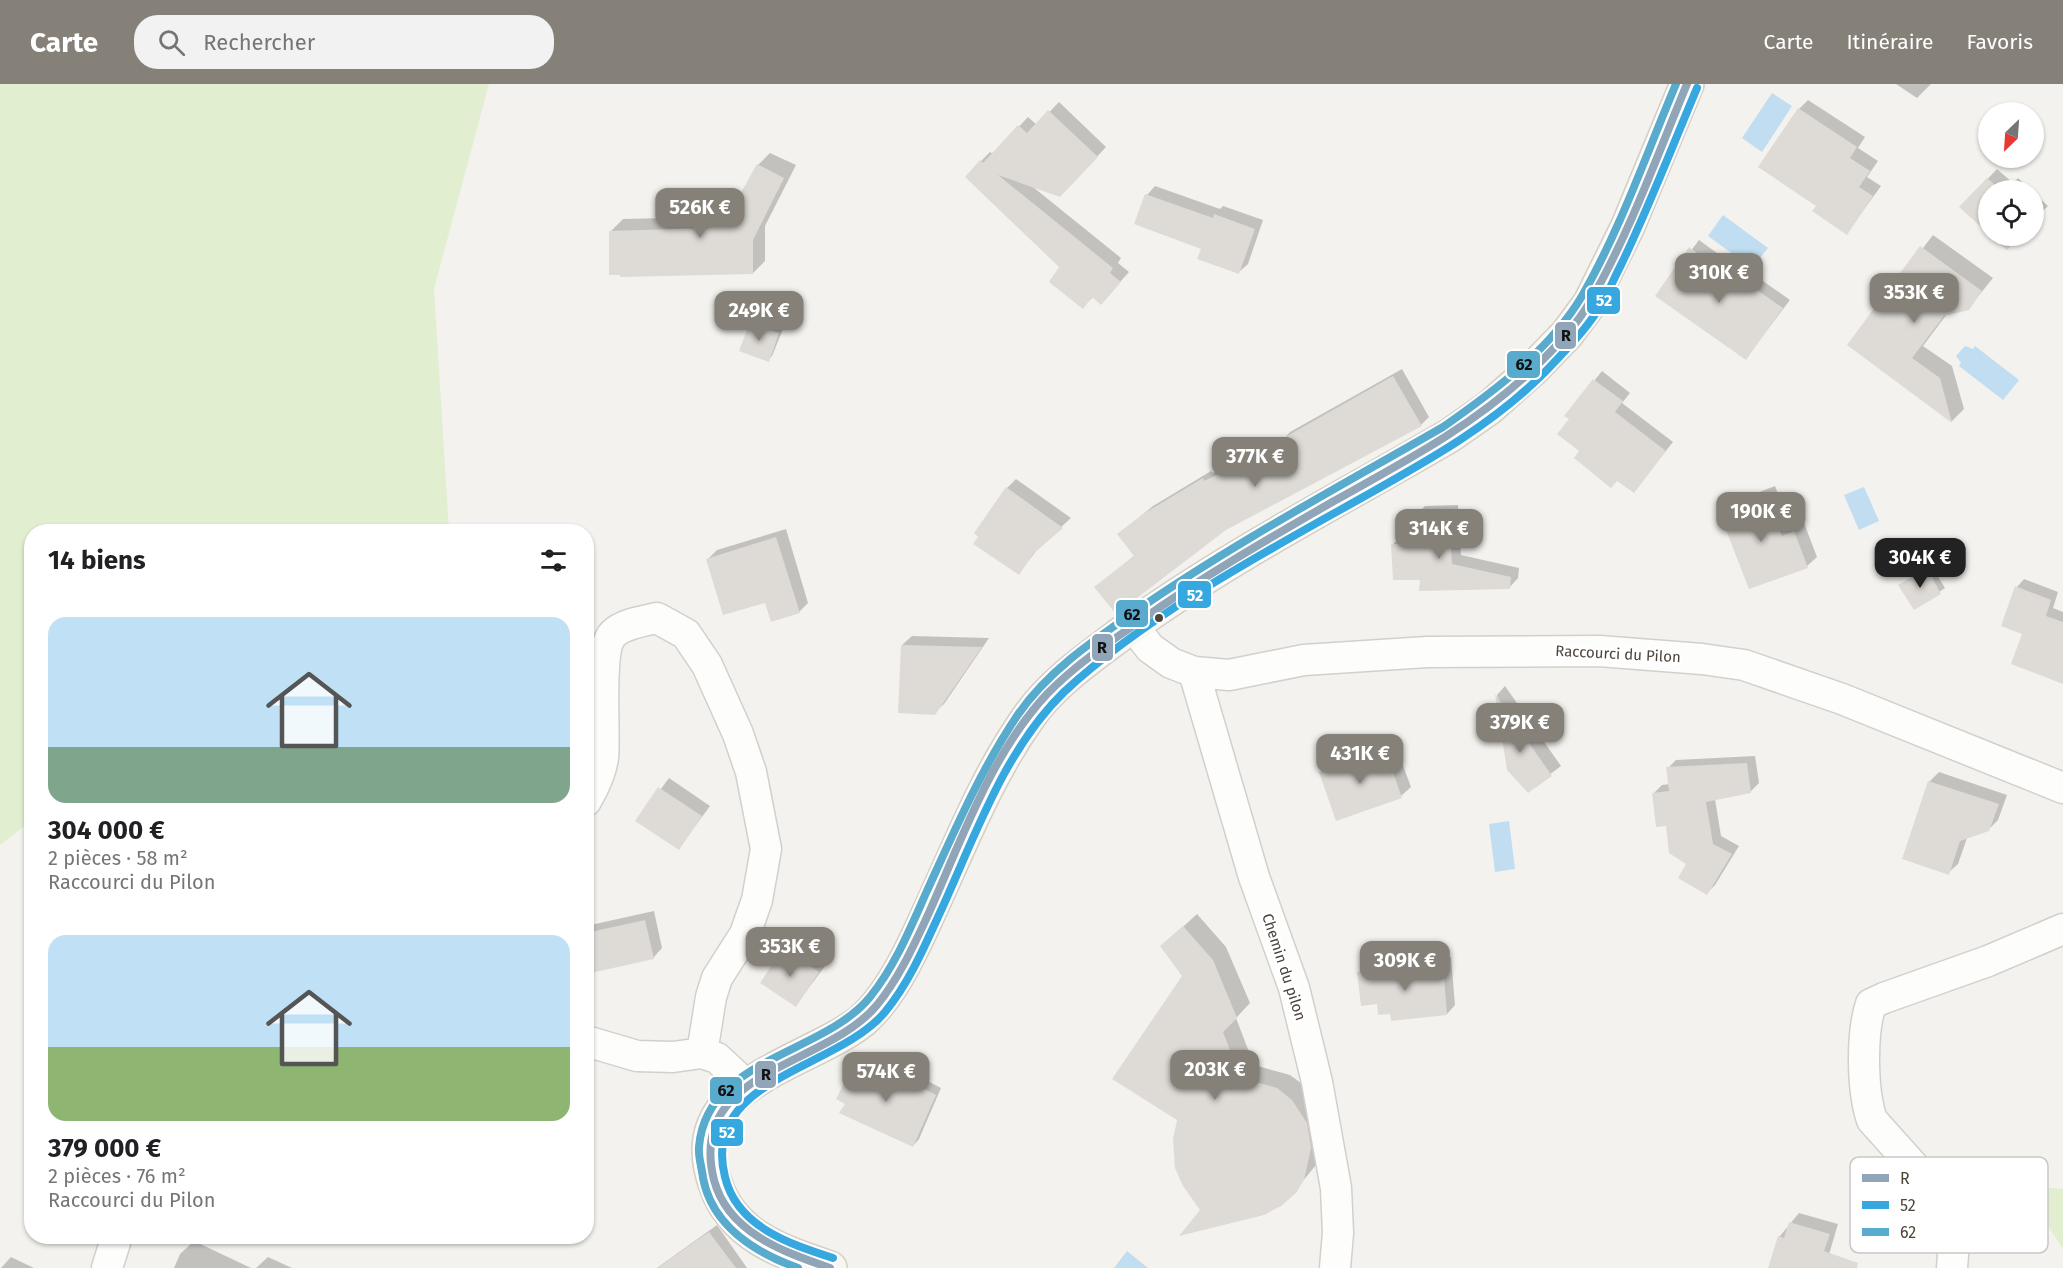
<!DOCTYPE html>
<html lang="fr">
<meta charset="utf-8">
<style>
:root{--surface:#fff;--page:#f2f2f2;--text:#202124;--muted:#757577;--accent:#868178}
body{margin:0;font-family:"Fira Sans",sans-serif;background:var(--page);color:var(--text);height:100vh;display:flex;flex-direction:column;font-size:22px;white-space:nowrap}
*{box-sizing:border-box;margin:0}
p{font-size:20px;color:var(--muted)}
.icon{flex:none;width:33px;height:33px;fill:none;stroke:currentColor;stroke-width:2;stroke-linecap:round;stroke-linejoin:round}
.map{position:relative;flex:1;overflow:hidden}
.panel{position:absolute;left:24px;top:440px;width:570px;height:720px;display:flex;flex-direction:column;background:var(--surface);border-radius:24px;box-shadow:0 2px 4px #0004}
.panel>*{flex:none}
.needle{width:39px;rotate:205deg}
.controls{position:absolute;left:1978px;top:18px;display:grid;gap:12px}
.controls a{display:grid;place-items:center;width:66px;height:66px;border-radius:50%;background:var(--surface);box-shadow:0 2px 4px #0004;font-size:30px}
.price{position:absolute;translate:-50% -51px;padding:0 14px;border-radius:12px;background:var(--accent);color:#fff;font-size:20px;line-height:39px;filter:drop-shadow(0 2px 3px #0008)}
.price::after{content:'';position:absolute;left:50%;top:36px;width:18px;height:14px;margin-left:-9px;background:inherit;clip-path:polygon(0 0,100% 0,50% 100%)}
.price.on{background:#222;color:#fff}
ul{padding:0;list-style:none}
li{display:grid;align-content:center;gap:12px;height:318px;padding:0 24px}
li span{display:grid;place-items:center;height:186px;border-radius:18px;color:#555}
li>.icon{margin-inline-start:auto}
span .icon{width:108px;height:108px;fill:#fffc;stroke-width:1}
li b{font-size:26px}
h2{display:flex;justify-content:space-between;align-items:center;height:72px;padding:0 24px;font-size:26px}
header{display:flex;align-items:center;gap:36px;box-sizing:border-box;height:84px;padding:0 30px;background:var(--accent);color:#fff}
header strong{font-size:28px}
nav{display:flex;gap:33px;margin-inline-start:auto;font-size:21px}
.search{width:420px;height:54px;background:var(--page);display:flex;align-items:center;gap:15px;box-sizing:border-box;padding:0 21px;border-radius:24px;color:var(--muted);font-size:22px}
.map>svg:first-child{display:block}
.green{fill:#e1eecf}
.water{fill:#c0ddf1}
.shadow{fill:#0003}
.building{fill:#dedbd6}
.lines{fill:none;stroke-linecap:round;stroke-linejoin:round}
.street-casing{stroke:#d2d0cb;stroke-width:33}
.secondary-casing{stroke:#d3cfc5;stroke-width:36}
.street{stroke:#fdfdfc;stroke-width:30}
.secondary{stroke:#f7f6f1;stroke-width:33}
.bus-1-casing{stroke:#fff;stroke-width:12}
.bus-2-casing{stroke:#fff;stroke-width:12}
.bus-3-casing{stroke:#fff;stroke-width:12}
.bus-1{stroke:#90a5b7;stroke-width:8}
.bus-2{stroke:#36a8df;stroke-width:8}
.bus-3{stroke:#58abcd;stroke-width:8}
.bus-dot{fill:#4b4439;stroke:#fff;stroke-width:2}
.labels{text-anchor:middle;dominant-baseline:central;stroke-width:6;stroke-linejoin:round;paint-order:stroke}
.street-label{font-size:15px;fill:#4b4439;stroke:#fff}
.key{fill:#fff;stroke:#c9c7c4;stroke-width:1.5}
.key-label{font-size:16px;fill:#4b4439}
.line-badge{stroke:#fff;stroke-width:2}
.badge-label{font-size:16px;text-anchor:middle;font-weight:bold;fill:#fff}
.pale-badge-label{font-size:16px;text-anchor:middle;font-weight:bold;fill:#111}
</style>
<header>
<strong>Carte</strong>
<div class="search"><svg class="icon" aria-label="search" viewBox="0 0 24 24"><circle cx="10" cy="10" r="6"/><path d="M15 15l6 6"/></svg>Rechercher</div>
<nav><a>Carte</a><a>Itinéraire</a><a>Favoris</a></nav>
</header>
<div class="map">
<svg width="2063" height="1184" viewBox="0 0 2063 1184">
<rect width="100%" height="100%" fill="#f4f2ee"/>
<g class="green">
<path d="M 0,0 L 489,0 L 434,205 L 449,447 L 32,447 L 31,737 L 0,761 Z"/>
<path d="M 2021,1101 L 2063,1105 L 2063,1165 Z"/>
</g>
<g class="water">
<path d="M 1772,9 L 1792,22 L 1762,68 L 1742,54 Z"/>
<path d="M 1723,131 L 1768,164 L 1752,184 L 1708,152 Z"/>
<path d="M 1965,262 L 1973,265 L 1975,262 L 2019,296 L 2003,316 L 1959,282 L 1961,279 L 1956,272 Z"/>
<path d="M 1864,403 L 1879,437 L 1859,446 L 1844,411 Z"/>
<path d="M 1509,737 L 1515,785 L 1495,788 L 1489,740 Z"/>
<path d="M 1127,1167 L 1148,1184 L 1114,1184 Z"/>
</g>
<g class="shadow">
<path d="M 1896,0 L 1931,0 L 1917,14 Z"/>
<path d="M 1808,16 L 1865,53 L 1858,64 L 1878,77 L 1867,93 L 1881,102 L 1847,149 L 1818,122 L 1799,25 Z"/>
<path d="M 1059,18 L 1106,63 L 1070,102 L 1033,103 L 1121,174 L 1118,179 L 1129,188 L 1101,219 L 1093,213 L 1083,223 L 1061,183 L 981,77 L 990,68 L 993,70 L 1028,33 L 1037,41 Z"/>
<path d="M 770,69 L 796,81 L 765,142 L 765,177 L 753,189 L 611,147 L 623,135 L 710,133 L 710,124 L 723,112 L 741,111 L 758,81 Z"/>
<path d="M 1997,85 L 2013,99 L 2018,94 L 2031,106 L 1989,106 L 1989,148 L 1961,123 Z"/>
<path d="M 1155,102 L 1220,125 L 1223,122 L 1263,136 L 1248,180 L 1239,188 L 1203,164 L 1147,111 Z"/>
<path d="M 2034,109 L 2048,122 L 2034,136 Z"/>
<path d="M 1933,151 L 1993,194 L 1968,225 L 1947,230 L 1923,262 L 1952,282 L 1964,325 L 1952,337 L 1849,260 Z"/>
<path d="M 1699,156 L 1750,193 L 1753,190 L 1790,216 L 1746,274 L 1657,212 Z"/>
<path d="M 756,235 L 783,245 L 772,272 L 768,276 L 751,239 Z"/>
<path d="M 1402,285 L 1429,333 L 1421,341 L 1096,503 L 1135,471 L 1119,450 L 1153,422 L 1211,387 L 1213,389 L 1283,356 L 1290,348 Z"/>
<path d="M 1602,287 L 1630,309 L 1622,319 L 1673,358 L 1634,407 L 1581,367 L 1571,334 L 1567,331 Z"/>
<path d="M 1016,395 L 1071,434 L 1040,462 L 1019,489 L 1007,404 Z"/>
<path d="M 1775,402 L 1791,443 L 1804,439 L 1817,473 L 1807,482 L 1721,428 L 1731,419 Z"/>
<path d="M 1458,421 L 1461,471 L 1519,484 L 1518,494 L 1509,504 L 1421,494 L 1392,461 L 1402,452 L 1416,451 L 1416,431 L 1425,422 Z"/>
<path d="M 786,445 L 808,519 L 799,528 L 766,517 L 708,475 L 717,466 Z"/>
<path d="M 1931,481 L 1945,504 L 1915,524 L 1900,501 Z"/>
<path d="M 2024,495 L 2058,508 L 2053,524 L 2063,528 L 2063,598 L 2024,550 L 2017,503 Z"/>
<path d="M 912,552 L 989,554 L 944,620 L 934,629 L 902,561 Z"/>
<path d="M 1505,602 L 1561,682 L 1528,707 L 1509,686 L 1497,611 Z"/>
<path d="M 1394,657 L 1411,703 L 1401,712 L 1321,689 L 1330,679 Z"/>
<path d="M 1755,672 L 1759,699 L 1750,708 L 1715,715 L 1721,752 L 1739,762 L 1715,801 L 1707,809 L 1667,740 L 1654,709 L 1662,701 L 1670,700 L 1668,684 L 1676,676 Z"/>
<path d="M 1939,688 L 2007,711 L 1998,736 L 1988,746 L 1967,754 L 1958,780 L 1948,789 L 1904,774 L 1930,697 Z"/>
<path d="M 669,694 L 710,722 L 679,764 L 637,737 Z"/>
<path d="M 654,827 L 662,864 L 653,874 L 586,888 L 586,842 Z"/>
<path d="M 1197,830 L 1226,863 L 1250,919 L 1236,934 L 1254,981 L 1290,991 L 1305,1002 L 1324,1050 L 1316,1081 L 1288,1115 L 1202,1126 L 1179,1035 L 1184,892 L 1162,862 Z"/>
<path d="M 794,856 L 828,878 L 796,921 L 762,899 Z"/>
<path d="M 1451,873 L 1455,921 L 1447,930 L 1392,928 L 1379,919 L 1358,889 L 1367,880 Z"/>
<path d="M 862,974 L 879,982 L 885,975 L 941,1004 L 919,1055 L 913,1062 L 839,1014 L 856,981 Z"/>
<path d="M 1799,1129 L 1838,1140 L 1825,1184 L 1770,1184 L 1780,1152 Z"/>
<path d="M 717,1141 L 747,1184 L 657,1184 Z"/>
<path d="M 194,1157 L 251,1184 L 174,1184 L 180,1170 Z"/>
<path d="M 11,1173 L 34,1184 L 1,1184 Z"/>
<path d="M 268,1173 L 292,1184 L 256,1184 Z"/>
</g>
<g class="building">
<path d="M 1798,24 L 1857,63 L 1850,74 L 1870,87 L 1859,103 L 1873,112 L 1847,151 L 1812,127 L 1816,122 L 1758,83 Z"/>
<path d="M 1048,26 L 1098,73 L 1060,113 L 998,91 L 1113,184 L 1110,189 L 1121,198 L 1101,221 L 1092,213 L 1083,225 L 1049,198 L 1059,183 L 965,93 L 980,76 L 983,79 L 1018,41 L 1027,49 Z"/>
<path d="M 757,80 L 784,94 L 753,156 L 753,190 L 620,193 L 620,191 L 609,191 L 609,147 L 708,144 L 709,124 L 733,123 Z"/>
<path d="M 1987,94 L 2001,106 L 1989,106 L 1989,150 L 1959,123 Z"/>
<path d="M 2013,97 L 2023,106 L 2004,106 Z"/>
<path d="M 1145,110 L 1213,134 L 1214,130 L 1255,145 L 1239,190 L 1197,175 L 1201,165 L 1134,140 Z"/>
<path d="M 2034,117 L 2044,127 L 2034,138 Z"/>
<path d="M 1990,152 L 2021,152 L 2007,166 Z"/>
<path d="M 1920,162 L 1982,207 L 1969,226 L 1944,232 L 1912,274 L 1940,294 L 1952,339 L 1847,261 Z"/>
<path d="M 1689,163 L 1741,201 L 1744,197 L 1783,224 L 1746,276 L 1655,212 Z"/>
<path d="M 750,238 L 779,249 L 769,278 L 739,267 Z"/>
<path d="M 1393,292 L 1422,342 L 1226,446 L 1116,530 L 1094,503 L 1134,472 L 1117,450 L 1143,430 L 1203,394 L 1204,397 L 1285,359 L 1280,356 Z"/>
<path d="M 1593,295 L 1623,317 L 1615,328 L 1666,367 L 1634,409 L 1617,397 L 1611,404 L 1574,374 L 1579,367 L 1557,350 L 1569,335 L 1564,332 Z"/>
<path d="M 1006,403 L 1063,444 L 1033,470 L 1019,491 L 973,460 L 978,453 L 974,449 Z"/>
<path d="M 1765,410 L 1782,452 L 1794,447 L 1808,484 L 1749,505 L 1719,428 Z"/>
<path d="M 1449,429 L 1452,480 L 1511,493 L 1510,505 L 1419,507 L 1420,496 L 1393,496 L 1391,460 L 1415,460 L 1414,430 Z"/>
<path d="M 776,453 L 800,529 L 771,538 L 765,519 L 723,531 L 706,475 Z"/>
<path d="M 1927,484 L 1941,510 L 1914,526 L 1898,501 Z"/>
<path d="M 2015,502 L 2051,516 L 2046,532 L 2063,538 L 2063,600 L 2011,580 L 2022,550 L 2001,542 Z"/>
<path d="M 901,561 L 982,563 L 935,631 L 898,629 Z"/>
<path d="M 1495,610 L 1552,692 L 1528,709 L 1507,686 Z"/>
<path d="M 1385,665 L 1402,714 L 1336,737 L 1319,688 Z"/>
<path d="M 1747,679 L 1751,709 L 1706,718 L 1713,760 L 1732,770 L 1707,811 L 1678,794 L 1686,780 L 1669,769 L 1666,742 L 1656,743 L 1652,709 L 1669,707 L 1666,683 Z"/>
<path d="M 1928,697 L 1999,720 L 1989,747 L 1960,757 L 1949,791 L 1902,775 Z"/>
<path d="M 658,703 L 702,732 L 679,766 L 635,737 Z"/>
<path d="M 645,836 L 654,875 L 586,890 L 586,849 Z"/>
<path d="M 1183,842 L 1213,876 L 1237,934 L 1223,948 L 1241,994 L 1277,1004 L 1292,1016 L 1307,1039 L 1311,1064 L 1304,1096 L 1296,1109 L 1281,1122 L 1264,1131 L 1179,1152 L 1200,1126 L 1183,1102 L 1175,1084 L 1173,1055 L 1177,1036 L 1112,995 L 1182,892 L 1160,862 Z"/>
<path d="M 783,864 L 819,888 L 796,923 L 760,899 Z"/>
<path d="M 1443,881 L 1447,931 L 1391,937 L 1390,930 L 1378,931 L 1377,920 L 1361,922 L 1357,888 Z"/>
<path d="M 854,980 L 874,989 L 878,981 L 936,1011 L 913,1063 L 839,1029 L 845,1020 L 836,1015 Z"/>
<path d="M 1789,1138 L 1830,1150 L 1824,1167 L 1858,1179 L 1857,1184 L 1768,1184 L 1778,1152 L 1784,1154 Z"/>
<path d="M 709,1148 L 736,1184 L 658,1184 L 697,1156 Z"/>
</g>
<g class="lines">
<defs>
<g id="street">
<path d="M 1133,542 L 1150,564 L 1171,579 L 1194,588 L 1229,591 L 1304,576 L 1427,568 L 1599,567 L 1702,575 L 1744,581 L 1842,615 L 2063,704"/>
<path d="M 1194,588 L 1254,793 L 1294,904 L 1317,998 L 1336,1104 L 1338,1149 L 1335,1184"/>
<path d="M 586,717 C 593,705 601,688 603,674 C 606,647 597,566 613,550 C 623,540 643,537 657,534 L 686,550 L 707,581 L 738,650 L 751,688 L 766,765 L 757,816 L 745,850 L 717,894 L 711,913 L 702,969"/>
<path d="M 586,957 L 637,972 L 673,973 L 702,969 L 717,974 L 745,1000"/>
<path d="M 107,1184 L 117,1152"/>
<path d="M 1952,1184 L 1955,1144 L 1951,1124 L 1872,1036 C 1862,1007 1861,950 1871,920 L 1884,914 L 1988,877 L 2063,845"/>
</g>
<path id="secondary" d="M 830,1184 C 782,1168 732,1152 715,1099 C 680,998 808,981 863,936 C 873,927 884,913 891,902 C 907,878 919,850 931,824 C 961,759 987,692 1028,634 C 1051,600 1089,574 1121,550 C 1224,475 1339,416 1449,352 L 1489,324 L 1532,286 L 1567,250 L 1590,219 L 1628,142 L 1687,0"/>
</defs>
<use href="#street" class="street-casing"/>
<use href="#secondary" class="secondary-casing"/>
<use href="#street" class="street"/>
<use href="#secondary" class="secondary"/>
<defs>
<path id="bus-1" d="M 830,1184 C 784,1168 728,1149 714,1096 C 686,985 825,984 877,921 C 899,894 913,863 927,833 C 961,758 990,671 1047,610 C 1074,582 1108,559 1140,537 C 1202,493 1268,455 1334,417 C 1404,378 1473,342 1531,287 C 1553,266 1576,243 1591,216 C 1630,148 1657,72 1687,0"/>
<path id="bus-2" d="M 833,1174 C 790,1160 737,1143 725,1093 C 700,994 837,986 885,928 C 908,900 923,866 938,833 C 973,758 1003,667 1064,608 C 1147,531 1267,467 1365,412 C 1429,376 1492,341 1544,289 C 1563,269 1583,249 1598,226 C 1607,212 1613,196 1621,181 C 1649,123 1672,63 1697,4"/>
<path id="bus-3" d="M 798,1184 C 756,1169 712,1142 703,1094 C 702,1084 698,1073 699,1063 C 706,974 823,971 870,913 C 895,882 910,845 926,809 C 954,748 980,687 1017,632 C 1046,589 1091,558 1133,529 C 1232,460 1339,403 1443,343 C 1493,308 1550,266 1582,212 C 1620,146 1646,71 1676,0"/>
</defs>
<use href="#bus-1" class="bus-1-casing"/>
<use href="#bus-2" class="bus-2-casing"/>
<use href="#bus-3" class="bus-3-casing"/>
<use href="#bus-1" class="bus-1"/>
<use href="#bus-2" class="bus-2"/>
<use href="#bus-3" class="bus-3"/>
</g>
<circle class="bus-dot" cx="1159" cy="534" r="5"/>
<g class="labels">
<g class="street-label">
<text transform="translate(1618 570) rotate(3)">Raccourci du Pilon</text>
<text transform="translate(1284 883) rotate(72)">Chemin du pilon</text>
</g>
</g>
<rect x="1850" y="1073" width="198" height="96" rx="9" class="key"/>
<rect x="1862" y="1090" width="27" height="8" fill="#90a5b7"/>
<rect x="1862" y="1117" width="27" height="8" fill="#36a8df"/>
<rect x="1862" y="1144" width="27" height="8" fill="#58abcd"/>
<g class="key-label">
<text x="1900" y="1100">R</text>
<text x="1900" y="1127">52</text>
<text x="1900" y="1154">62</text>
</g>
<g class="line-badge">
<rect x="1586" y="202" width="35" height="29" rx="6" fill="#36a8df"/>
<rect x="1554" y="237" width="23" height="29" rx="6" fill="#90a5b7"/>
<rect x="1506" y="266" width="35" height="29" rx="6" fill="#58abcd"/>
<rect x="1177" y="496" width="35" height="29" rx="6" fill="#36a8df"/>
<rect x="1115" y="515" width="34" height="29" rx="6" fill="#58abcd"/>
<rect x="1091" y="549" width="23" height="29" rx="6" fill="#90a5b7"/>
<rect x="754" y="976" width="23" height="29" rx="6" fill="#90a5b7"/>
<rect x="709" y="992" width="34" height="29" rx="6" fill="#58abcd"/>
<rect x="710" y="1034" width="34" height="29" rx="6" fill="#36a8df"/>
</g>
<g class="badge-label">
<text x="1604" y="222">52</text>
<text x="1195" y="517">52</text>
<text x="727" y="1054">52</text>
</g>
<g class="pale-badge-label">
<text x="1566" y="257">R</text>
<text x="1524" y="286">62</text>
<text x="1132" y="536">62</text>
<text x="1102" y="569">R</text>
<text x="766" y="996">R</text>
<text x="726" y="1012">62</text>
</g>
</svg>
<div class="controls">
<a><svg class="needle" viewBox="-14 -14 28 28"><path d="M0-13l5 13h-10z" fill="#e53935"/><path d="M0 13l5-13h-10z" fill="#757577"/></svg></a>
<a><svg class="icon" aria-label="locate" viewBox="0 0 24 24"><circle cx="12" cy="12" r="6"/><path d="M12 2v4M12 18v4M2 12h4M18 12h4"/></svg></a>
</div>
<b class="price" style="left:700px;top:155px">526K €</b>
<b class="price" style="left:1719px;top:220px">310K €</b>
<b class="price" style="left:1914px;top:240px">353K €</b>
<b class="price" style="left:759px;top:258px">249K €</b>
<b class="price" style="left:1255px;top:404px">377K €</b>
<b class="price" style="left:1761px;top:459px">190K €</b>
<b class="price" style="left:1439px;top:476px">314K €</b>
<b class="price on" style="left:1920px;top:505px">304K €</b>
<b class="price" style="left:1520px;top:670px">379K €</b>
<b class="price" style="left:1360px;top:701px">431K €</b>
<b class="price" style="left:790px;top:894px">353K €</b>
<b class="price" style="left:1405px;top:908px">309K €</b>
<b class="price" style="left:1215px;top:1017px">203K €</b>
<b class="price" style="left:886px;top:1019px">574K €</b>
<section class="panel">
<h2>14 biens<svg class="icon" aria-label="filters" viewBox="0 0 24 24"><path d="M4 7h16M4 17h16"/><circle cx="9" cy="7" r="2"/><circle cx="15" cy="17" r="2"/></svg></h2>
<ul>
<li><span style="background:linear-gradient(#bfe0f5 70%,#7fa58c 0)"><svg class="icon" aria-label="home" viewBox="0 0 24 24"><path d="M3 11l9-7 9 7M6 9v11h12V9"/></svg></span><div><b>304 000 €</b><p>2 pièces · 58 m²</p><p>Raccourci du Pilon</p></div></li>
<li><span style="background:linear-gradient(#bfe0f5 60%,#8fb573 0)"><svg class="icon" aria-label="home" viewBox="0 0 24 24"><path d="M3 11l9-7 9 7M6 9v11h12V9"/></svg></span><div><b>379 000 €</b><p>2 pièces · 76 m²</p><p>Raccourci du Pilon</p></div></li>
</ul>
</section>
</div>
